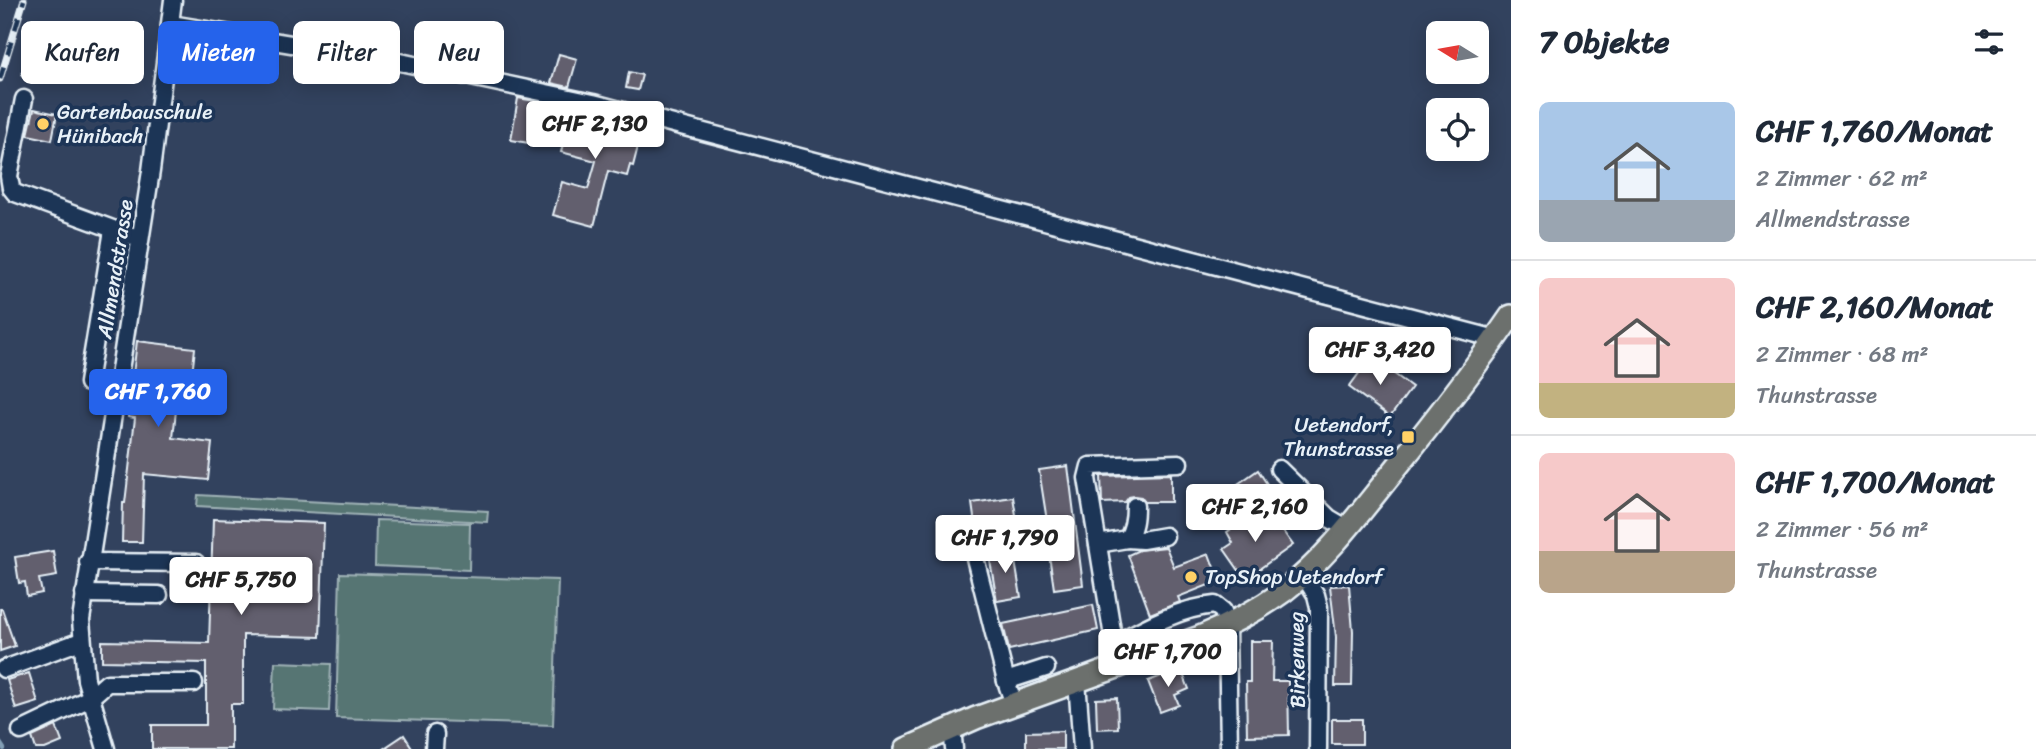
<!DOCTYPE html>
<html lang="de">
<meta charset="utf-8">
<style>
:root{--surface:#fff;--page:#f2f2f3;--text:#1f2937;--muted:#747a83;--line:#e0e1e3;--accent:#2563eb}
body{margin:0;font-family:Sriracha,sans-serif;background:var(--page);color:var(--text);height:100vh;display:flex;flex-direction:column;font-size:26px;white-space:nowrap}
*{box-sizing:border-box;margin:0}
p{font-size:23px;color:var(--muted)}
.icon{flex:none;width:38px;height:38px;fill:none;stroke:currentColor;stroke-width:2;stroke-linecap:round;stroke-linejoin:round}
.map{position:relative;flex:1;overflow:hidden}
.panel{display:flex;flex-direction:column;background:var(--surface);width:525px}
.panel>*{flex:none}
.guide{position:absolute;left:21px;top:21px;width:665px;height:63px;display:flex;gap:14px}
.needle{width:46px;rotate:281deg}
.controls{position:absolute;left:1426px;top:21px;display:grid;gap:14px}
.controls a{display:grid;place-items:center;width:63px;height:63px;border-radius:10px;background:var(--surface);box-shadow:0 4px 18px #0003;font-size:35px}
.price{position:absolute;translate:-50% -60px;padding:0 16px;border-radius:7px;background:#fff;color:#222;font-size:23px;line-height:46px;filter:drop-shadow(0 2px 4px #0008)}
.price::after{content:'';position:absolute;left:50%;top:42px;width:21px;height:16px;margin-left:-10px;background:inherit;clip-path:polygon(0 0,100% 0,50% 100%)}
.price.active{background:var(--accent);color:#fff}
ul{padding:0;list-style:none}
li{display:flex;align-items:center;gap:21px;height:175px;padding:0 28px}
li+li{border-top:2px solid var(--line)}
li span{display:grid;place-items:center;flex:none;width:196px;height:140px;border-radius:10px;color:#555}
li>.icon{margin-inline-start:auto}
span .icon{width:84px;height:84px;fill:#fffc;stroke-width:1}
li b{font-size:30px}
h2{display:flex;justify-content:space-between;align-items:center;height:84px;padding:0 28px;font-size:30px}
.chip{padding:0 24px;border-radius:10px;background:var(--surface);box-shadow:0 4px 18px #0003;font-size:24px;line-height:63px}
.chip.active{background:var(--accent);color:#fff}
main{display:flex;flex:1;min-height:0}
.map>svg:first-child{display:block}
.green{fill:#567473;stroke:#9fb2b6;stroke-width:2}
.lines{fill:none;stroke-linecap:round;stroke-linejoin:round}
.stream{stroke:#839fb5;stroke-width:4.5}
.building{fill:#625f6e;stroke:#e8f1f8;stroke-width:2}
.minor-casing{stroke:#e8f1f8;stroke-width:21}
.major-casing{stroke:#e8f1f8;stroke-width:26}
.minor{stroke:#1d3557;stroke-width:16}
.major{stroke:#6c706d;stroke-width:21}
.rail-casing{stroke:#e8f1f8;stroke-width:7}
.rail{stroke:#1d3557;stroke-width:4.5;stroke-dasharray:13;stroke-linecap:butt}
.poi-dot{fill:#ffd166;stroke:#1d3557;stroke-width:2.5}
.labels{text-anchor:middle;dominant-baseline:central;stroke-width:7;stroke-linejoin:round;paint-order:stroke}
.poi-label{font-size:21px;fill:#e8f1f8;stroke:#1d3557;text-anchor:start}
.street-label{font-size:21px;fill:#e8f1f8;stroke:#1d3557}
</style>
<main>
<div class="map">
<svg width="1511" height="749" viewBox="0 0 1511 749">
<rect width="100%" height="100%" fill="#32425e"/>
<filter id="ink" filterUnits="userSpaceOnUse"><feTurbulence type="fractalNoise" baseFrequency=".0143" numOctaves="2"/><feDisplacementMap in="SourceGraphic" scale="14" xChannelSelector="R" yChannelSelector="G"/><feConvolveMatrix kernelMatrix="1 2 1 2 8 2 1 2 1" color-interpolation-filters="sRGB"/></filter>
<g filter="url(#ink)">
<g class="green">
<path d="M 198,495 L 488,511 L 487,522 L 197,506 Z"/>
<path d="M 376,520 L 470,523 L 469,570 L 375,566 Z"/>
<path d="M 340,573 L 558,580 L 553,725 L 336,718 Z"/>
<path d="M 275,662 L 331,664 L 329,711 L 273,709 Z"/>
</g>
<g class="lines">
<path class="stream" d="M 0,743 L 4,749"/>
</g>
<g class="building">
<path d="M 27,50 L 52,55 L 47,80 L 22,75 Z"/>
<path d="M 559,54 L 577,59 L 569,87 L 551,83 Z"/>
<path d="M 629,72 L 642,75 L 638,90 L 626,88 Z"/>
<path d="M 518,98 L 535,101 L 529,143 L 511,140 Z"/>
<path d="M 34,109 L 57,114 L 52,140 L 28,135 Z"/>
<path d="M 572,109 L 643,127 L 633,166 L 630,165 L 627,176 L 608,171 L 594,226 L 553,215 L 562,182 L 588,189 L 596,161 L 561,152 Z"/>
<path d="M 137,341 L 195,348 L 192,375 L 180,374 L 173,438 L 212,443 L 208,480 L 144,474 L 142,542 L 122,542 L 123,503 L 125,503 L 135,418 L 128,417 Z"/>
<path d="M 1371,357 L 1412,387 L 1390,417 L 1349,387 Z"/>
<path d="M 1068,466 L 1083,585 L 1054,589 L 1044,521 L 1047,521 L 1039,470 Z"/>
<path d="M 1258,470 L 1276,498 L 1253,514 L 1235,486 Z"/>
<path d="M 1171,474 L 1171,502 L 1145,502 L 1141,497 L 1134,496 L 1129,497 L 1125,502 L 1102,503 L 1101,476 Z"/>
<path d="M 1200,487 L 1208,499 L 1195,507 L 1187,494 Z"/>
<path d="M 1013,497 L 1018,527 L 976,532 L 972,503 Z"/>
<path d="M 1258,511 L 1273,531 L 1279,526 L 1293,545 L 1245,579 L 1224,549 L 1233,543 L 1227,532 Z"/>
<path d="M 213,519 L 324,523 L 320,637 L 243,635 L 243,704 L 231,704 L 231,749 L 152,749 L 152,725 L 206,725 L 206,663 L 102,661 L 102,641 L 209,643 Z"/>
<path d="M 1166,547 L 1174,567 L 1209,554 L 1219,581 L 1178,597 L 1180,602 L 1150,614 L 1128,555 L 1139,550 Z"/>
<path d="M 1013,549 L 1021,597 L 997,601 L 989,555 Z"/>
<path d="M 53,551 L 57,576 L 39,579 L 42,593 L 27,596 L 25,582 L 19,583 L 15,557 Z"/>
<path d="M 1349,585 L 1353,631 L 1352,686 L 1335,686 L 1336,637 L 1330,586 Z"/>
<path d="M 1093,605 L 1098,630 L 1009,650 L 1003,624 Z"/>
<path d="M 0,609 L 2,609 L 15,646 L 0,651 Z"/>
<path d="M 1250,641 L 1273,641 L 1272,681 L 1288,681 L 1289,735 L 1247,736 L 1246,682 L 1250,682 Z"/>
<path d="M 1181,669 L 1189,689 L 1175,695 L 1179,705 L 1160,712 L 1148,681 Z"/>
<path d="M 29,673 L 38,702 L 16,709 L 7,680 Z"/>
<path d="M 1117,698 L 1118,728 L 1097,729 L 1096,699 Z"/>
<rect x="1332" y="719" width="30" height="25"/>
<path d="M 56,726 L 62,742 L 45,749 L 36,749 L 32,737 Z"/>
<path d="M 1063,731 L 1063,749 L 1026,749 L 1026,732 Z"/>
<path d="M 404,735 L 413,749 L 383,749 Z"/>
</g>
<g class="lines">
<defs>
<g id="minor">
<path d="M 171,24 L 405,63 L 593,103 L 1496,339"/>
<path d="M 24,99 L 9,176 L 11,188 L 15,193 L 140,239"/>
<path d="M 113,230 L 88,383 L 118,383"/>
<path d="M 1279,469 L 1329,518 L 1346,528"/>
<path d="M 1127,539 L 1142,540 L 1165,536"/>
<path d="M 1098,544 L 1127,539 C 1134,529 1135,518 1135,506"/>
<path d="M 88,562 L 196,563"/>
<path d="M 1303,574 L 1316,595 L 1319,607 L 1318,749"/>
<path d="M 84,594 L 159,595"/>
<path d="M 1113,645 C 1144,628 1179,608 1215,605 L 1223,611 L 1227,626 L 1229,749"/>
<path d="M 1118,667 L 1087,478 L 1090,466 L 1179,463"/>
<path d="M 4,669 L 81,641"/>
<path d="M 1006,681 L 1046,668"/>
<path d="M 1077,681 L 1082,749"/>
<path d="M 1014,704 L 1006,681 L 973,550 L 975,545 L 1036,534"/>
<path d="M 952,727 L 954,749"/>
<path d="M 21,731 L 90,698 L 107,683 L 194,683"/>
<path d="M 106,749 L 86,680 L 81,620 L 151,171 L 173,0"/>
<path d="M 434,749 L 435,734"/>
</g>
<path id="major" d="M 906,749 L 976,718 L 1200,637 C 1229,625 1258,610 1284,591 C 1326,559 1359,514 1392,473 C 1433,422 1474,370 1511,316"/>
</defs>
<use href="#minor" class="minor-casing"/>
<use href="#major" class="major-casing"/>
<use href="#minor" class="minor"/>
<use href="#major" class="major"/>
<defs>
<path id="rail" d="M 0,79 L 24,0"/>
</defs>
<use href="#rail" class="rail-casing"/>
<use href="#rail" class="rail"/>
</g>
</g>
<g class="poi-dot">
<circle cx="43" cy="124" r="7"/>
<rect x="1401" y="430" width="14" height="14" rx="3.5"/>
<circle cx="1191" cy="577" r="7"/>
</g>
<g class="labels">
<g class="poi-label">
<text x="57" y="112">Gartenbauschule<tspan x="57" dy="24">Hünibach</tspan></text>
<text x="1394" y="425" text-anchor="end">Uetendorf,<tspan x="1394" dy="24">Thunstrasse</tspan></text>
<text x="1205" y="577">TopShop Uetendorf</text>
</g>
<g class="street-label">
<text transform="translate(115 269) rotate(-81)">Allmendstrasse</text>
<text transform="translate(1297 660) rotate(-91)">Birkenweg</text>
</g>
</g>
</svg>
<div class="controls">
<a><svg class="needle" viewBox="-14 -14 28 28"><path d="M0-13l5 13h-10z" fill="#e53935"/><path d="M0 13l5-13h-10z" fill="#747a83"/></svg></a>
<a><svg class="icon" aria-label="locate" viewBox="0 0 24 24"><circle cx="12" cy="12" r="6"/><path d="M12 2v4M12 18v4M2 12h4M18 12h4"/></svg></a>
</div>
<b class="price" style="left:595px;top:161px">CHF 2,130</b>
<b class="price" style="left:1380px;top:387px">CHF 3,420</b>
<b class="price active" style="left:158px;top:429px">CHF 1,760</b>
<b class="price" style="left:1255px;top:544px">CHF 2,160</b>
<b class="price" style="left:1005px;top:575px">CHF 1,790</b>
<b class="price" style="left:241px;top:617px">CHF 5,750</b>
<b class="price" style="left:1168px;top:689px">CHF 1,700</b>
<div class="guide">
<a class="chip">Kaufen</a>
<a class="chip active">Mieten</a>
<a class="chip">Filter</a>
<a class="chip">Neu</a>
</div>
</div>
<section class="panel">
<h2>7 Objekte<svg class="icon" aria-label="filters" viewBox="0 0 24 24"><path d="M4 7h16M4 17h16"/><circle cx="9" cy="7" r="2"/><circle cx="15" cy="17" r="2"/></svg></h2>
<ul>
<li><span style="background:linear-gradient(#a9c7e8 70%,#9aa5b1 0)"><svg class="icon" aria-label="home" viewBox="0 0 24 24"><path d="M3 11l9-7 9 7M6 9v11h12V9"/></svg></span><div><b>CHF 1,760/Monat</b><p>2 Zimmer · 62 m²</p><p>Allmendstrasse</p></div></li>
<li><span style="background:linear-gradient(#f6c9c9 75%,#c2b280 0)"><svg class="icon" aria-label="home" viewBox="0 0 24 24"><path d="M3 11l9-7 9 7M6 9v11h12V9"/></svg></span><div><b>CHF 2,160/Monat</b><p>2 Zimmer · 68 m²</p><p>Thunstrasse</p></div></li>
<li><span style="background:linear-gradient(#f6c9c9 70%,#b9a48a 0)"><svg class="icon" aria-label="home" viewBox="0 0 24 24"><path d="M3 11l9-7 9 7M6 9v11h12V9"/></svg></span><div><b>CHF 1,700/Monat</b><p>2 Zimmer · 56 m²</p><p>Thunstrasse</p></div></li>
</ul>
</section>
</main>
